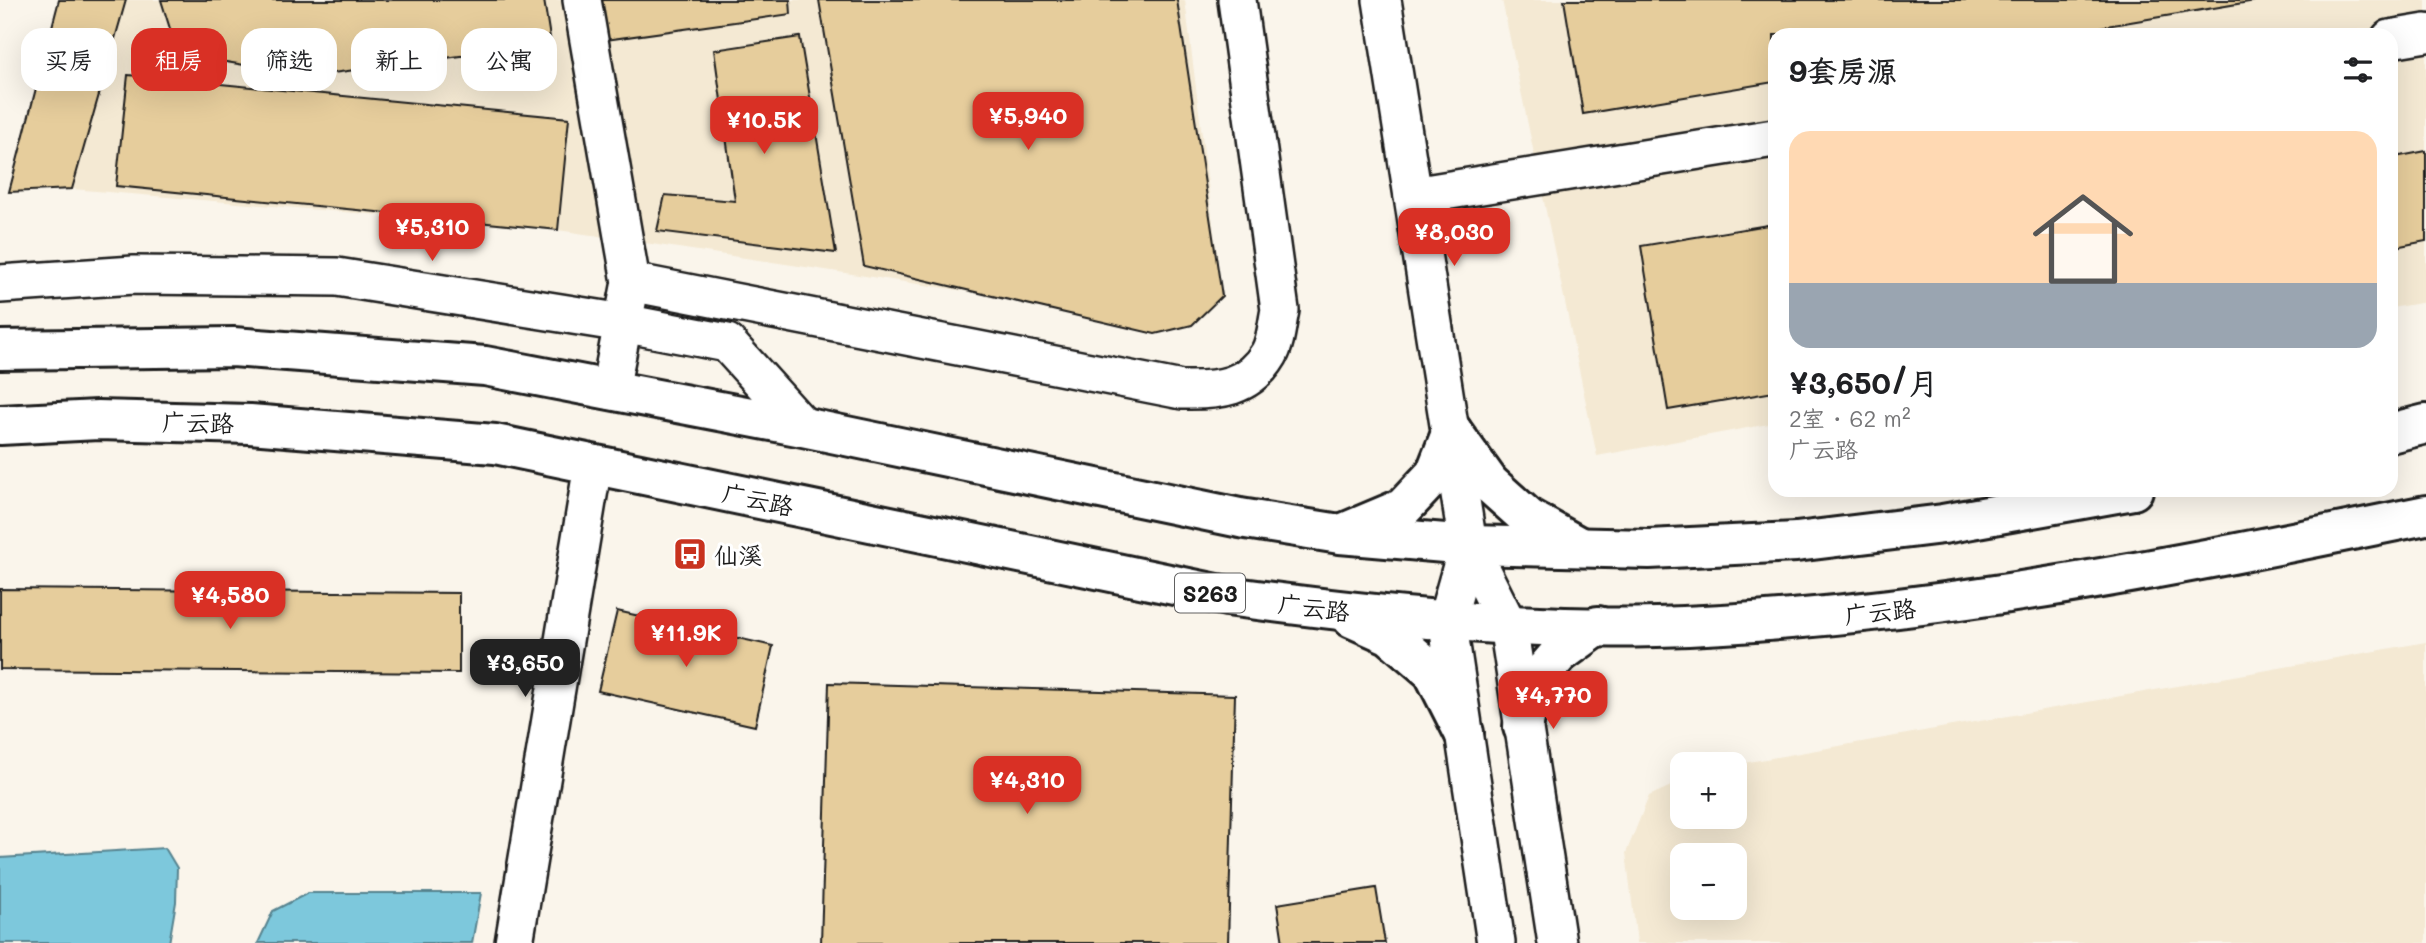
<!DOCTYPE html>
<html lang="zh">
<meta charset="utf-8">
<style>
:root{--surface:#fff;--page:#f2f2f2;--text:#202124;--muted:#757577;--line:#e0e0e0;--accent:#d93025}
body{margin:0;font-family:Mali,"LXGW WenKai TC",sans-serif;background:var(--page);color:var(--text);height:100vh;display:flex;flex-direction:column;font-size:26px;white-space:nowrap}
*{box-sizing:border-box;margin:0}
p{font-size:23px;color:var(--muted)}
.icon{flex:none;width:38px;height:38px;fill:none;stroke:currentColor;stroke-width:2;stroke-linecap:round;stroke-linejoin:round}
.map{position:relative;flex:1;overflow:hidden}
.panel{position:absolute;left:1768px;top:28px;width:630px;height:469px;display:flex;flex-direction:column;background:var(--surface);border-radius:21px;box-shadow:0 7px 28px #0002}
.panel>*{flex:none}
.guide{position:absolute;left:21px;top:28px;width:665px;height:63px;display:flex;gap:14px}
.buttons{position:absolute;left:1670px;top:752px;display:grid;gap:14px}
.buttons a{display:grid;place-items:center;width:77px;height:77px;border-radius:14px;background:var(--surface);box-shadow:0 7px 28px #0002;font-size:35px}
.price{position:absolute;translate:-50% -60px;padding:0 16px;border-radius:14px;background:var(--accent);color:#fff;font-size:23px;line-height:46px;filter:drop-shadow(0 2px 4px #0008)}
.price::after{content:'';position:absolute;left:50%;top:42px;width:21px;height:16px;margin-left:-10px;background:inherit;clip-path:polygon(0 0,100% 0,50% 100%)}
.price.on{background:#222;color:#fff}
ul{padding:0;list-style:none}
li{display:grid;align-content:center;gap:14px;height:371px;padding:0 21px}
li+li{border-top:2px solid var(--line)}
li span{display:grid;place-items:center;height:217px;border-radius:21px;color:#555}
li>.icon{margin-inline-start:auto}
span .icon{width:126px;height:126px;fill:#fffc;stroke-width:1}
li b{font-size:30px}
h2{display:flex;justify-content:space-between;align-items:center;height:84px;padding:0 21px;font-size:30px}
.chip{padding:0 24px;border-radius:21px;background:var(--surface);box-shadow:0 7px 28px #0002;font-size:24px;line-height:63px}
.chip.on{background:var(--accent);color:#fff}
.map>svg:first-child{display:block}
.built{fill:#f4e9d3;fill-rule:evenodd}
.water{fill:#7dc8dc;stroke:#56838f;stroke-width:2}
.building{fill:#e6cd9c;stroke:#1c1c1c;stroke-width:2}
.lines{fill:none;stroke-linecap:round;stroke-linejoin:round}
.minor-casing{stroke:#1c1c1c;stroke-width:42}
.major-casing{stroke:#1c1c1c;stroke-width:44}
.minor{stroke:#fff;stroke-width:37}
.major{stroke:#fff;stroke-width:38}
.labels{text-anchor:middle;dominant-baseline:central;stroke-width:6;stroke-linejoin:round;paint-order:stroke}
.shield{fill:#fff;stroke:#606060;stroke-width:2}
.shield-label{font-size:23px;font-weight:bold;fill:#1c1c1c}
.street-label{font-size:24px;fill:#1c1c1c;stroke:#fff}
.poi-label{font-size:24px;fill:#1c1c1c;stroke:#fff;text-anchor:start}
</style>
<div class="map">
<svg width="2426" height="943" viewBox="0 0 2426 943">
<rect width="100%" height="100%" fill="#faf5eb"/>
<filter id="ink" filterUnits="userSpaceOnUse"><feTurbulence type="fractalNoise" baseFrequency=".0143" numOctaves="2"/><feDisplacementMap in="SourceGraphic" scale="14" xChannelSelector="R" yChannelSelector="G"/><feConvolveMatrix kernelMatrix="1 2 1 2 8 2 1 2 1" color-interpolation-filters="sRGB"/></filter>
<g filter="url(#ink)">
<g class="built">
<path d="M 59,0 L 1185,0 L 1222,296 L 1192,325 L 558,230 L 72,189 L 9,192 Z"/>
<path d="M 1502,0 L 2426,0 L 2426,302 L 2391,308 L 2390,35 L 1774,35 L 1774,423 L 1597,456 Z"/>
<path d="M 2426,642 L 2426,943 L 1637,943 L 1626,853 L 1649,796 L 1682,781 L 1682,817 L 1734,817 L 1732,765 ZM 1682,856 L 1734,856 L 1734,908 L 1682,908 Z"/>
</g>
<g class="water">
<path d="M 165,848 L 177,868 L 176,902 L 169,943 L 0,943 L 0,858 Z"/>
<path d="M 308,893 L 481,893 L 472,943 L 258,943 L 273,911 Z"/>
</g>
<g class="building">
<path d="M 59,0 L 126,0 L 72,189 L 9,192 Z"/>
<path d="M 161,0 L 544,0 L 551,44 L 310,76 L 178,54 Z"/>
<path d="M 600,0 L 790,0 L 791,14 L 605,40 Z"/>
<path d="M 819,0 L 1177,0 L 1222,296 L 1192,325 L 1155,334 L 864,266 Z"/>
<path d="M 1564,0 L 2261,0 L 2053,35 L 1774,35 L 1774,82 L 1583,114 Z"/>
<path d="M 800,37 L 836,253 L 657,231 L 665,195 L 735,201 L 714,50 Z"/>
<path d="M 128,75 L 569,118 L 558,230 L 116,186 Z"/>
<path d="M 2426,151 L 2426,241 L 2390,248 L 2390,158 Z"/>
<path d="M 1774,224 L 1774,392 L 1668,410 L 1641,246 Z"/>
<path d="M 0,589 L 459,593 L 459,673 L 0,669 Z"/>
<path d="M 617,611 L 773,646 L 755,726 L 598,691 Z"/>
<path d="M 829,683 L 1235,695 L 1228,943 L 821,943 Z"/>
<path d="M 1376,888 L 1385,943 L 1283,943 L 1277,904 Z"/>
</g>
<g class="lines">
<defs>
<g id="minor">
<path d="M 582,0 L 631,282 L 610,390"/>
<path d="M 1382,0 L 1468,545 L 1447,619 L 1496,943"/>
<path d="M 2390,39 L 2426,33"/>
<path d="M 1413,196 L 1774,138"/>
<path d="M 631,282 L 1182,390 C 1218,391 1249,388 1269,354 C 1276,342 1277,323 1280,310 L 1237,0"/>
<path d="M 0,284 L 134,275 L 337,277 L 623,323 L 727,343 L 803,427"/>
<path d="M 1468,545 L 1508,625 L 1557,943"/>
<path d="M 514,943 L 593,465"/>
</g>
<g id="major">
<path d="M 0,350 L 233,347 L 485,366 L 803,427 L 1240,518 L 1340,534 L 1468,545 L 1649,549 L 1796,542 L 1943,524 L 2133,490"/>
<path d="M 0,425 L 98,420 L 250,424 L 495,444 L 1227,596 C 1369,615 1514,631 1657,627 C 1917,619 2172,567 2426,515"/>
<path d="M 1452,431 L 1490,484 L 1528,518 L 1576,545"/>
<path d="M 2390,433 L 2426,424"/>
<path d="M 1346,532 L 1403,508 L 1435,474 L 1452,431"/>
<path d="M 1352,618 L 1390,635 L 1433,672 L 1464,733"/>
<path d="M 1523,727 L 1533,684 L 1559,654 L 1598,626"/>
</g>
</defs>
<use href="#minor" class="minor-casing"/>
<use href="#major" class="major-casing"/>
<use href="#minor" class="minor"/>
<use href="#major" class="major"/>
</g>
</g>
<defs>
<symbol id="bus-square" viewBox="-11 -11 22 22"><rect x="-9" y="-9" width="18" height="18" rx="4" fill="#c8321e" stroke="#fff"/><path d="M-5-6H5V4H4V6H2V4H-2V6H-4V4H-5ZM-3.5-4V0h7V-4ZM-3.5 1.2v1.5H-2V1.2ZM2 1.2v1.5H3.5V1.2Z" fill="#fff"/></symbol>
</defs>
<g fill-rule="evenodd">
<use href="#bus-square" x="671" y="535" width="38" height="38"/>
</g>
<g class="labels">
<rect class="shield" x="1175" y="573.5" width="70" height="39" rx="5"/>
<g class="shield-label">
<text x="1210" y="593">S263</text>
</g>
<g class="street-label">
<text transform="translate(198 422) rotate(1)">广云路</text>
<text transform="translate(758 499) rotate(12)">广云路</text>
<text transform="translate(1314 607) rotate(7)">广云路</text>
<text transform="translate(1880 611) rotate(-6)">广云路</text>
</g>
<g class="poi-label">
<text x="714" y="554">仙溪</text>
</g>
</g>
</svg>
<div class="buttons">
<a>+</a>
<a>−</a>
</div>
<b class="price" style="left:1028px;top:152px">¥5,940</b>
<b class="price" style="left:764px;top:156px">¥10.5K</b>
<b class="price" style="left:432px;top:263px">¥5,310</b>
<b class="price" style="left:1454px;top:268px">¥8,030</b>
<b class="price" style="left:230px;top:631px">¥4,580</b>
<b class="price" style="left:686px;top:669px">¥11.9K</b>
<b class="price on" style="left:525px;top:699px">¥3,650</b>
<b class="price" style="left:1553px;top:731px">¥4,770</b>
<b class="price" style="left:1027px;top:816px">¥4,310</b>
<div class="guide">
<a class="chip">买房</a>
<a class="chip on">租房</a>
<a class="chip">筛选</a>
<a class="chip">新上</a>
<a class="chip">公寓</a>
</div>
<section class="panel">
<h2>9套房源<svg class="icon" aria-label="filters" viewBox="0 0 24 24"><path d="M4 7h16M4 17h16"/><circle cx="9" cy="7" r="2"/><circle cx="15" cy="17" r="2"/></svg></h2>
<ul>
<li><span style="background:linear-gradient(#ffd9b3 70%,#9aa5b1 0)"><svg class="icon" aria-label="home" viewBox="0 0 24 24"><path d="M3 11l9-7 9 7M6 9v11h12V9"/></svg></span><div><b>¥3,650/月</b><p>2室 · 62 m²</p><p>广云路</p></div></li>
</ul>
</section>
</div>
